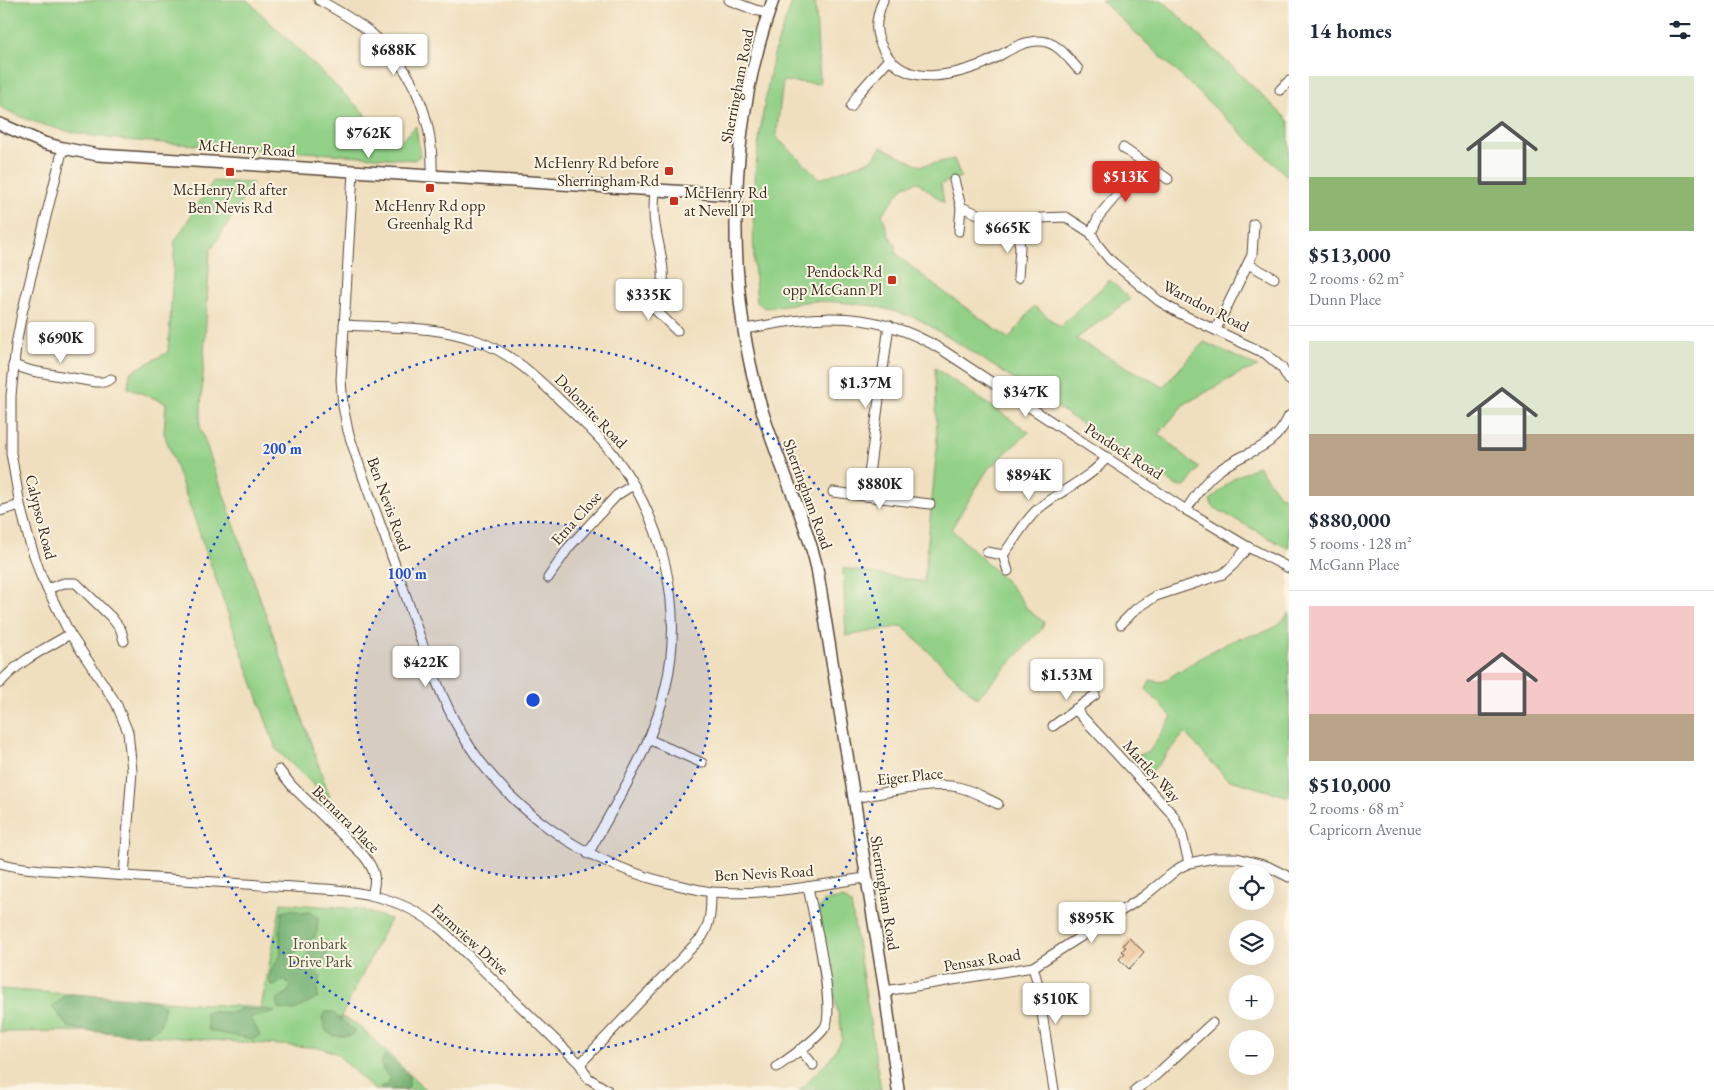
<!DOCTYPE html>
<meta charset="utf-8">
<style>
:root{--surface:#fff;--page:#f6f6f7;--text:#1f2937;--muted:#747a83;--line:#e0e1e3;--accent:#d93025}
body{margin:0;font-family:"EB Garamond",serif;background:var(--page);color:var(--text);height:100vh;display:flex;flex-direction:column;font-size:19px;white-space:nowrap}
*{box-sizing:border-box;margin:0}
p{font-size:16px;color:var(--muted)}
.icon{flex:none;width:28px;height:28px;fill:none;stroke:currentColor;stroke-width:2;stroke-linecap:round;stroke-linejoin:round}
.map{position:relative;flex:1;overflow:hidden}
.side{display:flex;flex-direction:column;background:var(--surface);width:425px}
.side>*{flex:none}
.fabs{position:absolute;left:1229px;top:865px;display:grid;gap:10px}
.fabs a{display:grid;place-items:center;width:45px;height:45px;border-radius:50%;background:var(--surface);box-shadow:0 5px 20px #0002;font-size:25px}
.price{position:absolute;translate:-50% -42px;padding:0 11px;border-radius:5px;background:#fff;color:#222;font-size:16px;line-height:32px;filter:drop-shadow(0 1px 2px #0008)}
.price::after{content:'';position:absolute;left:50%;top:30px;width:15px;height:11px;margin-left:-8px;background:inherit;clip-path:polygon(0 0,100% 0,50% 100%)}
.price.active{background:var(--accent);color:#fff}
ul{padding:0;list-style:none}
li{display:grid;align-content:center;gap:10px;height:265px;padding:0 20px}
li+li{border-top:1px solid var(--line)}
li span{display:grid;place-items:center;height:155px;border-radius:0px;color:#555}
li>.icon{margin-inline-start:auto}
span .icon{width:90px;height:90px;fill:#fffc;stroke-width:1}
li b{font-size:21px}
h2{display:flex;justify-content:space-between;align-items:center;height:60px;padding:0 20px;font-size:21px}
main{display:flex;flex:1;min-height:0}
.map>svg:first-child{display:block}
.green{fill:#91d086;stroke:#667d52}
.forest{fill:#74b273;stroke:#586e48}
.building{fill:#e7b889}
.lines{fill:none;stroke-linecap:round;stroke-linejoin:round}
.minor-casing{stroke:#564536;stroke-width:11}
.tertiary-casing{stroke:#564536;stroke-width:14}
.minor{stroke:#fff;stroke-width:9}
.tertiary{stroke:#fff;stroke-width:11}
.ring{fill:none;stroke:#1d4ed8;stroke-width:2.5;stroke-dasharray:2.5 5}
.poi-dot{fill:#c8321e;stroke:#fcf5e5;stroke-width:2}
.labels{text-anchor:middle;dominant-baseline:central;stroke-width:4;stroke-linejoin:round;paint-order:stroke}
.street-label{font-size:16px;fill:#3b2a1e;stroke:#fcf5e5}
.poi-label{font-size:16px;fill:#3b2a1e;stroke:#fcf5e5;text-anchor:end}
.park-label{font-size:16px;fill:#505438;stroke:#fcf5e5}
.centre{fill:#1d4ed8;stroke:#fcf5e5;stroke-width:2.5}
.ring-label{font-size:15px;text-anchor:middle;font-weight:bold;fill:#1d4ed8;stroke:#fcf5e5;stroke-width:4;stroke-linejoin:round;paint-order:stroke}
</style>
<main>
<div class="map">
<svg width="1289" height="1090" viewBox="0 0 1289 1090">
<rect width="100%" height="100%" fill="#fcf5e5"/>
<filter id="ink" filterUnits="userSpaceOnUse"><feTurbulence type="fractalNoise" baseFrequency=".02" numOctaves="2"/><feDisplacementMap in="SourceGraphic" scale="10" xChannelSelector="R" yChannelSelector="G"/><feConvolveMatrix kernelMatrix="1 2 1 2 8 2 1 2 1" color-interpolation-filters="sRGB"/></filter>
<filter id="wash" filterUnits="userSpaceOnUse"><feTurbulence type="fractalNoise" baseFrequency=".0096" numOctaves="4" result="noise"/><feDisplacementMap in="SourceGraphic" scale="20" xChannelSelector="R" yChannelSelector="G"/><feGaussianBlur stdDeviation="1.12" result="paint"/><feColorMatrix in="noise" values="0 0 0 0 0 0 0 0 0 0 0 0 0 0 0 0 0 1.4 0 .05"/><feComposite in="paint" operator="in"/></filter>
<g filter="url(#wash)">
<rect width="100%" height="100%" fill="#f0dfbe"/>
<g class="green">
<path d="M 0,0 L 247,0 L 397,145 L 416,126 L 420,156 L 414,160 C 347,155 279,150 212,146 C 141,141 64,141 0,107 Z"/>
<path d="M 793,0 L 815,0 L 820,84 L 783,81 L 776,137 L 820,179 L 873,159 L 881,147 L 921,166 L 954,159 L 961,177 L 941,184 L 944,203 L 918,182 L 904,186 L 882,214 L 889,236 L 896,246 L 896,254 L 933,284 L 1009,339 L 1034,306 L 1060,327 L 1110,280 L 1130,299 L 1076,339 L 1163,387 L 1204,342 L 1258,367 L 1242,372 L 1183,405 L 1159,434 L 1199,468 L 1186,486 L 1177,486 L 966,348 L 917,318 L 875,306 L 838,302 L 812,301 L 765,308 L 757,302 C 750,232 753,165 766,96 C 769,81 771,65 775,51 C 780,34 787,17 793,0 Z"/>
<path d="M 1101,0 L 1162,0 L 1289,121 L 1289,178 Z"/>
<path d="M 213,181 L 253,183 L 210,251 L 200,427 L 332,803 L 276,749 L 164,433 L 166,403 L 128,388 L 130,373 L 168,352 L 175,241 Z"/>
<path d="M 935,368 L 1029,432 L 988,469 L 951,529 L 1010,585 L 1030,612 L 1044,622 L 1042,629 L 977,698 L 902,626 L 846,636 L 843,568 L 924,582 L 937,447 Z"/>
<path d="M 1258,466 L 1279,495 L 1289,498 L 1289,549 L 1213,507 L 1210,500 L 1234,478 Z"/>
<path d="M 1289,612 L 1289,797 L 1227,779 L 1185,733 L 1148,776 L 1130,757 L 1149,752 L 1172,717 L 1146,689 L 1151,680 L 1162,682 C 1183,669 1204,655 1225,644 C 1249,632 1273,638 1289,612 Z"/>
<path d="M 843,898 L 851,904 L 881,1090 L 799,1090 L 830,1059 L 842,1039 L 841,1026 L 834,997 L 818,910 L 824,901 Z"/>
<path d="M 281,903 L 359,909 L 390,919 L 341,1017 L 357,1024 L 426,1090 L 374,1090 L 337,1054 L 322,1048 L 88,1031 L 0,1032 L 0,989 L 261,1008 Z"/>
</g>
<g class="forest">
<path d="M 294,909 L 301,913 L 310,912 L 318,918 L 317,930 L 315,937 L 308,940 L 305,947 L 291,954 C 295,967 305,965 315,971 C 317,972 319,975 321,977 L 317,987 L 318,997 L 293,1011 L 279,1009 L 276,1000 L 287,993 L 291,986 L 284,979 L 276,985 L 271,986 C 265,968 278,966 281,953 C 281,949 280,945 280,941 C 279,931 281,922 282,912 Z"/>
<path d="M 319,941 L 326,944 C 330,952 325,958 321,964 L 312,965 L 306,958 L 309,951 Z"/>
<path d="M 71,994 L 146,999 L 165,1005 L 160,1026 L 146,1035 L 88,1031 L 68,1027 L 52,1007 L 62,998 Z"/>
<path d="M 240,1009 L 262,1010 L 267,1009 L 275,1012 C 266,1016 258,1015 250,1018 L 257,1029 L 260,1036 L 253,1039 C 238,1036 222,1034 208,1030 L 205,1012 C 217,1010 229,1016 240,1009 Z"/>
<path d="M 326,1012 L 333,1012 C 339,1020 349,1024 356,1032 L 350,1036 L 334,1036 L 326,1031 L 322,1017 Z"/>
<path d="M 385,1055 L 409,1076 L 409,1087 L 404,1090 L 380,1089 L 382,1085 L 387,1086 L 390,1078 C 382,1070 379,1065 385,1055 Z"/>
</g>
<g id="blocks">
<path class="building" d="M 1129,938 L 1144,952 L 1129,969 L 1119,959 L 1125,953 L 1122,951 L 1126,947 L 1123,945 Z"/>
</g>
</g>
<g filter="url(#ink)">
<use href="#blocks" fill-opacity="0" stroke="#564536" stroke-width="1"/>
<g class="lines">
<defs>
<g id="minor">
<path d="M 319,0 C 337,10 355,20 371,33 C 415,69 434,121 432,176"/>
<path d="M 729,0 L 755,10 L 769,13"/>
<path d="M 883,0 C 875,21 873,34 886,54 C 908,87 952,76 983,64 C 1002,56 1018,41 1039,41 C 1057,41 1067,57 1078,69"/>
<path d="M 1280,90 L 1289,81"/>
<path d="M 851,107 L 858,94 L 889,59"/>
<path d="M 63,148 L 22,313 L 16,345 L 11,396 L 11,453 L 20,505 L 29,540 L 41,576 L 70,634 L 116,703 L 128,732 L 132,771 L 124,876"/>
<path d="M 1123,148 L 1168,179"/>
<path d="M 353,172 L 341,380 L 343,406 L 348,431 C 363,480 382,528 399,576 C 416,624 431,675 454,720 C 500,807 587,867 682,886 C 692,888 703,891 713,892 C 765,896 816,885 866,878"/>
<path d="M 954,180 L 961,207 L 959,231"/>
<path d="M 961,207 L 1017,230 L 1040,218 L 1066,217 L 1091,233 L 1097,244 L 1110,260 L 1159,301 L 1179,313 L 1266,354 L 1282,368 L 1289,380"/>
<path d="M 1017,230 L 1020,247 L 1018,278"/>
<path d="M 1091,233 L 1099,216 L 1144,162"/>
<path d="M 1248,264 L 1274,278"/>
<path d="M 638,293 L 677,331"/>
<path d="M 652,307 C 673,286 659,251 655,225 C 653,213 654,202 655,190"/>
<path d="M 344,325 C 388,328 437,325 478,341 C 513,354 537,378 563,403 C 580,419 598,435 613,454 C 663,519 684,606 666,686 C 653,746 617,800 588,854"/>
<path d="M 744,329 C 771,325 800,318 827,318 C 870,317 909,329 944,351 L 1186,510 L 1248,547 L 1289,568"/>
<path d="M 1216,329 L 1252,255 L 1254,224"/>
<path d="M 13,365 L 32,371 L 95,382 L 104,382 L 111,379"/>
<path d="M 833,492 L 930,504"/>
<path d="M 866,496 L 889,325"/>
<path d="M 1186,510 C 1196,495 1206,479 1221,469 C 1248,449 1273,451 1289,416"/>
<path d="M 0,511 L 20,505"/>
<path d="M 987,552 L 1003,555"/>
<path d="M 1008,571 L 1003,555 C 1014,541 1025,520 1038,509 C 1060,490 1089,480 1107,457"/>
<path d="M 548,578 L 569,547 L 617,495 L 633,485"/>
<path d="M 47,589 L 64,583 L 76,583 L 112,618 L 121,630 L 124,641"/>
<path d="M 1121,624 L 1136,609 L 1156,596 L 1223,574 L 1233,565 L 1248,547"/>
<path d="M 0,683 C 18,661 45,649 70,634"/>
<path d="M 1075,709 L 1173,815 L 1181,831 L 1189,863"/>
<path d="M 1053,726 L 1095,695"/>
<path d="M 648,739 L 702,763"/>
<path d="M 279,770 L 293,787 L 364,856 C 375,870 377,878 372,895"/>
<path d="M 853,798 C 881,794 932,781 958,787 C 972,790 985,798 998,804"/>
<path d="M 0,863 C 28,871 58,870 87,873 C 150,878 213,882 276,886 C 337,890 393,888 442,930 L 580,1064 L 588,1078 L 607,1090"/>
<path d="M 1033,967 L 1037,981 L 1054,1090"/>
<path d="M 885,991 L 1033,967 L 1143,897 L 1179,868 L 1189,863 L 1214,858 L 1237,858 L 1267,866 L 1289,877"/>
<path d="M 800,1049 L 813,1065"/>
<path d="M 580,1064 L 702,937 C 711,923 711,908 711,892"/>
<path d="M 777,1067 C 790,1057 817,1040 825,1027 C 836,1008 813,913 808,887"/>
<path d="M 1135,1090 L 1156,1075 L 1212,1023"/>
</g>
<g id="tertiary">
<path d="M 773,0 C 729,123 724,274 759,400 C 775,458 803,510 817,568 L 885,991 L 898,1090"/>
<path d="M 0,124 L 44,143 L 63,148 L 98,155 L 736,195"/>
</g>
</defs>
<use href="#minor" class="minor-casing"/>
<use href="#tertiary" class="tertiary-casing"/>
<use href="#minor" class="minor"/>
<use href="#tertiary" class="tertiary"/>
</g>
</g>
<circle cx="533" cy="700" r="178" fill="#1d4ed8" fill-opacity=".12"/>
<g class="ring">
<circle cx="533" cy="700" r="178"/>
<circle cx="533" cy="700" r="355"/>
</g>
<g class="poi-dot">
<rect x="664" y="166" width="10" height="10" rx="2.5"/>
<rect x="225" y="167" width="10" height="10" rx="2.5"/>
<rect x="425" y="183" width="10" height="10" rx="2.5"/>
<rect x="669" y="196" width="10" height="10" rx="2.5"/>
<rect x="887" y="275" width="10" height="10" rx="2.5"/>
</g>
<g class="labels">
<g class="street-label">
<text transform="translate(737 86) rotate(-79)">Sherringham Road</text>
<text transform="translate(247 148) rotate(4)">McHenry Road</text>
<text transform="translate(1206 306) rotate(27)">Warndon Road</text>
<text transform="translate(591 411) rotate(46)">Dolomite Road</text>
<text transform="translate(1124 451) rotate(33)">Pendock Road</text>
<text transform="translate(808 494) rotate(70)">Sherringham Road</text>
<text transform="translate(389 504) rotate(70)">Ben Nevis Road</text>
<text transform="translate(41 517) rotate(76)">Calypso Road</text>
<text transform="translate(576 518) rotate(-48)">Etna Close</text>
<text transform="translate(1152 771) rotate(48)">Martley Way</text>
<text transform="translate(910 776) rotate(-6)">Eiger Place</text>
<text transform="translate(346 819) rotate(45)">Bernarra Place</text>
<text transform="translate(764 873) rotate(-3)">Ben Nevis Road</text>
<text transform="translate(885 893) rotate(81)">Sherringham Road</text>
<text transform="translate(470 939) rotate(42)">Farmview Drive</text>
<text transform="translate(982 960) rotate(-9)">Pensax Road</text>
</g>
<g class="poi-label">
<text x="659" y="162">McHenry Rd before<tspan x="659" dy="18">Sherringham Rd</tspan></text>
<text x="230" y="189" text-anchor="middle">McHenry Rd after<tspan x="230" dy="18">Ben Nevis Rd</tspan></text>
<text x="684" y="192" text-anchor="start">McHenry Rd<tspan x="684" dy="18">at Nevell Pl</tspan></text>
<text x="430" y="205" text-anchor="middle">McHenry Rd opp<tspan x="430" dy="18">Greenhalg Rd</tspan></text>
<text x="882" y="271">Pendock Rd<tspan x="882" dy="18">opp McGann Pl</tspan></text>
</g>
<g class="park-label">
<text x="320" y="943">Ironbark<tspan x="320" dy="18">Drive Park</tspan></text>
</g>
</g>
<circle cx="533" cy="700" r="8" class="centre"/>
<g class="ring-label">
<text x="282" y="454">200 m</text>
<text x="407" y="579">100 m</text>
</g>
</svg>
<div class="fabs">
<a><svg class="icon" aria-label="locate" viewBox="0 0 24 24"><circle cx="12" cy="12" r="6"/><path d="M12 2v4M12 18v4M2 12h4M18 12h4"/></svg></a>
<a><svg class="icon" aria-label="layers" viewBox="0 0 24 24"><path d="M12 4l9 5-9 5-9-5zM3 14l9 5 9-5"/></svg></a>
<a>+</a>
<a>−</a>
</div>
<b class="price" style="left:394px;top:76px">$688K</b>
<b class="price" style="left:369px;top:159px">$762K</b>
<b class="price active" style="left:1126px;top:203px">$513K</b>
<b class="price" style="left:1008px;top:254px">$665K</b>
<b class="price" style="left:649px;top:321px">$335K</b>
<b class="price" style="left:61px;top:364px">$690K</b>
<b class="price" style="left:866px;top:409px">$1.37M</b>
<b class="price" style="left:1026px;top:418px">$347K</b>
<b class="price" style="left:1029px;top:501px">$894K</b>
<b class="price" style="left:880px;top:510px">$880K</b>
<b class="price" style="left:426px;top:688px">$422K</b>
<b class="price" style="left:1067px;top:701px">$1.53M</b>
<b class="price" style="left:1092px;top:944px">$895K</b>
<b class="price" style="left:1056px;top:1025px">$510K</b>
</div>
<section class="side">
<h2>14 homes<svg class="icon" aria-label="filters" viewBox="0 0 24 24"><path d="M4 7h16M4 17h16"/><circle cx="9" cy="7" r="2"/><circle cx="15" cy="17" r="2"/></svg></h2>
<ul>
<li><span style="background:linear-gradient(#dfe7d0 65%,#8fb573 0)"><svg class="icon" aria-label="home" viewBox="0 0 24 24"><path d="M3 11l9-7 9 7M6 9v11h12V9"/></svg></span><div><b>$513,000</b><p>2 rooms · 62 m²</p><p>Dunn Place</p></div></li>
<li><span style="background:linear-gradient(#dfe7d0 60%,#b9a48a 0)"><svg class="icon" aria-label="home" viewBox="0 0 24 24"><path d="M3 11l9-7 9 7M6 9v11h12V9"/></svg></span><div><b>$880,000</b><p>5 rooms · 128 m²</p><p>McGann Place</p></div></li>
<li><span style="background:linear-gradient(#f6c9c9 70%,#b9a48a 0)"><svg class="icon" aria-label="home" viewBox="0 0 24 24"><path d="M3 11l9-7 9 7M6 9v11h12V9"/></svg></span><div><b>$510,000</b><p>2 rooms · 68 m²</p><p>Capricorn Avenue</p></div></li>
</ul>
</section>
</main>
